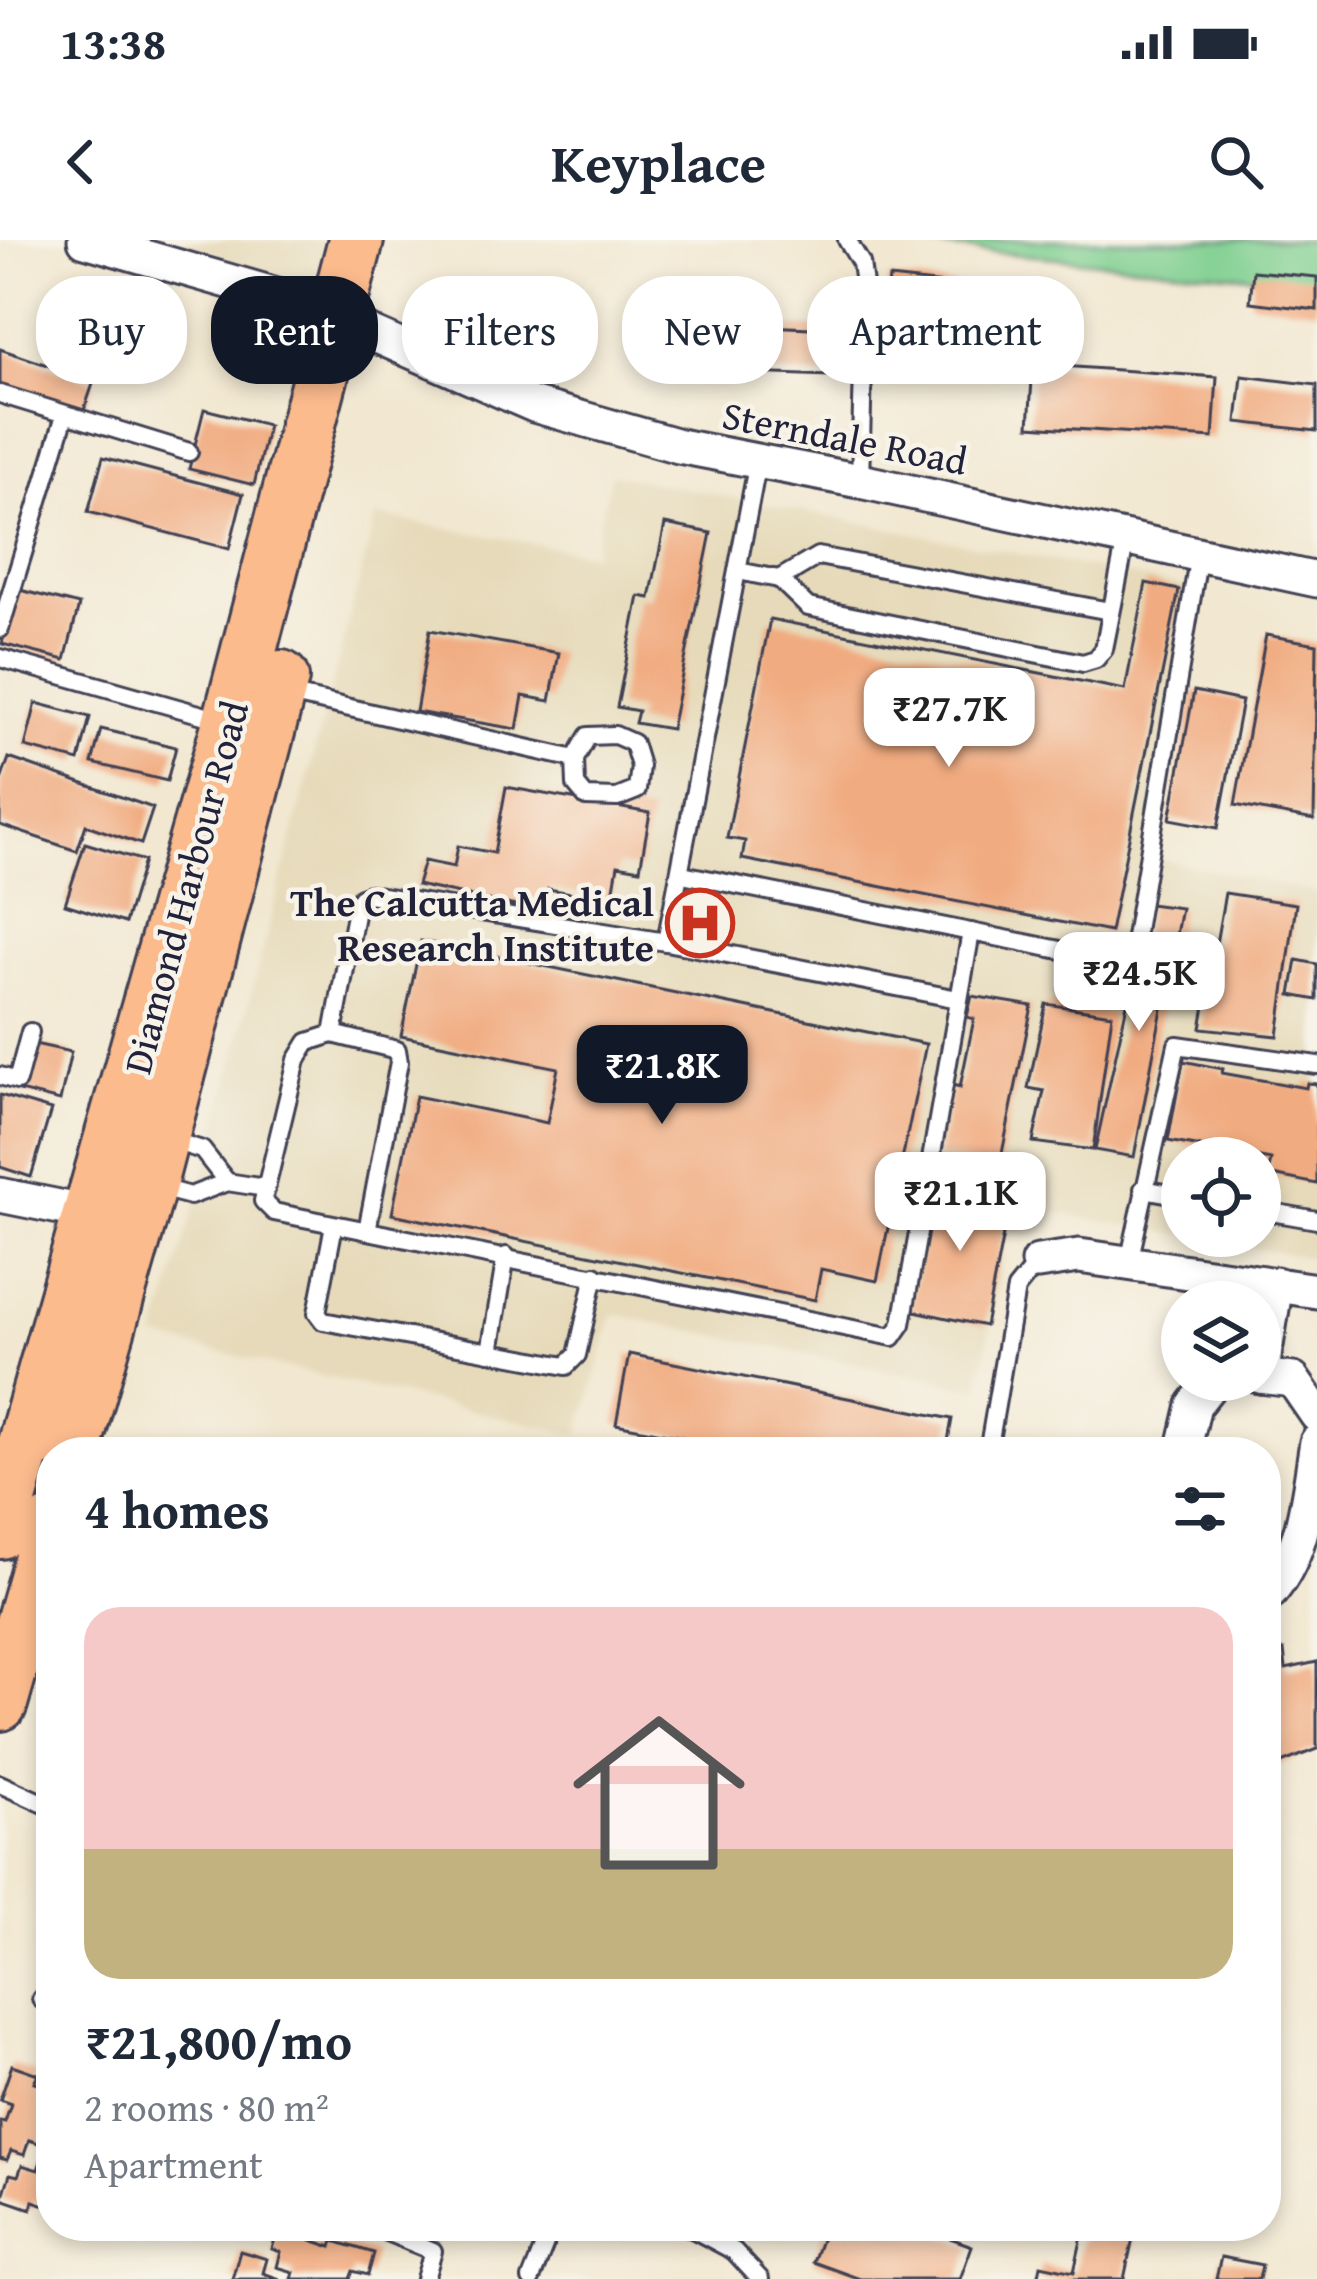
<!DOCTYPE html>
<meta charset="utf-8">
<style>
:root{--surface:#fff;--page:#f6f6f7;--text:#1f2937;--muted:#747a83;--line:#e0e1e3;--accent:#111827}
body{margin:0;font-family:"Gentium Book Plus",serif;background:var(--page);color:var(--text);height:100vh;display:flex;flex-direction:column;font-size:45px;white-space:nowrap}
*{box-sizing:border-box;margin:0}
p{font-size:39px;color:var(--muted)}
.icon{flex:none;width:66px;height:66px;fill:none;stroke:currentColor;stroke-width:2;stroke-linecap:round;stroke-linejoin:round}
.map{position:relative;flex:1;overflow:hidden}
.drawer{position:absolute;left:36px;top:1197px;width:1245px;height:804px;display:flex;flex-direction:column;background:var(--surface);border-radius:48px;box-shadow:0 6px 18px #0003}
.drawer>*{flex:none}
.banner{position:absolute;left:36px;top:36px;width:1245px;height:108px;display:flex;gap:24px}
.fabs{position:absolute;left:1161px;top:897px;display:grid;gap:24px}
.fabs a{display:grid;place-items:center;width:120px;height:120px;border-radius:50%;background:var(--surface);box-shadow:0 6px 18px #0003;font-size:60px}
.price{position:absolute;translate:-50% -102px;padding:0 27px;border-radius:24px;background:#fff;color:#222;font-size:39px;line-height:78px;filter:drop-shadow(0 3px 6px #0008)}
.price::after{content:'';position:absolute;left:50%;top:72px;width:36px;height:27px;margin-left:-18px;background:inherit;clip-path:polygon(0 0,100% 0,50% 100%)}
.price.active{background:var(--accent);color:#fff}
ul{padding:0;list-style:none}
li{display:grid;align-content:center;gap:24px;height:636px;padding:0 48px}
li+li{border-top:3px solid var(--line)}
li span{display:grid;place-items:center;height:372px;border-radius:36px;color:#555}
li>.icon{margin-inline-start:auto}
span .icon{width:216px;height:216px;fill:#fffc;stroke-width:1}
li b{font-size:51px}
h2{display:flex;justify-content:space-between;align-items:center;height:144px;padding:0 48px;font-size:51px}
.tag{padding:0 42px;border-radius:48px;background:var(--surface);box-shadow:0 6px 18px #0003;font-size:42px;line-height:108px}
.tag.active{background:var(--accent);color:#fff}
.status{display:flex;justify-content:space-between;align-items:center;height:84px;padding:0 60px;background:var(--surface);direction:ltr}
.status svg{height:33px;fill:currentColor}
header{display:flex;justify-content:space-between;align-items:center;height:156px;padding:0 48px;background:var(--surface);font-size:54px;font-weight:700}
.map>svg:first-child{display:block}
.built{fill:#e6daba;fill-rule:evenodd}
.green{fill:#7ecf90;stroke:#507866;stroke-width:3}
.building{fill:#f1ab80}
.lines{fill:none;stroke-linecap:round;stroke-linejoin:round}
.service-casing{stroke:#414052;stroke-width:22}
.minor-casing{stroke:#414052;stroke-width:39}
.primary-casing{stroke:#414052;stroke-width:60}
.service{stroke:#fff;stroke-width:16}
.minor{stroke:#fff;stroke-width:33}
.primary{stroke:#fbbb8d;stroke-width:54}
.labels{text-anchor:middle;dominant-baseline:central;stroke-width:9;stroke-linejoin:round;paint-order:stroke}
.street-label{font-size:39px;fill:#22223b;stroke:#f7f3e8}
.poi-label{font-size:39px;font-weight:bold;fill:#22223b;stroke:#f7f3e8;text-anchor:end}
</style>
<div class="status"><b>13:38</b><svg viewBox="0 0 49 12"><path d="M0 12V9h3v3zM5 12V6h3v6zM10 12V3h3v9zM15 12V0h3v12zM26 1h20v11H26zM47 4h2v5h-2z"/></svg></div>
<header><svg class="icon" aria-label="back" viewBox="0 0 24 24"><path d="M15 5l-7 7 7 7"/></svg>Keyplace<svg class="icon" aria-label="search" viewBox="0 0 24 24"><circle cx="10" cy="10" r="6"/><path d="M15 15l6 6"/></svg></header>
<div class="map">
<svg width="1317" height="2039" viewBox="0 0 1317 2039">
<rect width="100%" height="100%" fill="#f7f3e8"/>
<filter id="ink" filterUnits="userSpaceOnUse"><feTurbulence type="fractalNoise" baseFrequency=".00833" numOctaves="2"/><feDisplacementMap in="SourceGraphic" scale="24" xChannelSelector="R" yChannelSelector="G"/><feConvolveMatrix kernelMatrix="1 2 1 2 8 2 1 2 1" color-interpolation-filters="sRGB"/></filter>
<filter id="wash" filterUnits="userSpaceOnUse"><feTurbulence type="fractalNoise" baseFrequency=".004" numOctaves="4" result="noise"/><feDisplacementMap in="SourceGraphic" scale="48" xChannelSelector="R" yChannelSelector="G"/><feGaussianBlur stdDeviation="2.7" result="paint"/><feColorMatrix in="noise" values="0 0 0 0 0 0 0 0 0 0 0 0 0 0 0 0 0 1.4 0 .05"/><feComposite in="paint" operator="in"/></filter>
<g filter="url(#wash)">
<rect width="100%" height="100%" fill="#f2e8d1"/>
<g class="built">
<path d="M 152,0 L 333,0 L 323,47 Z"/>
<path d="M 611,234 L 1202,350 L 1144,616 L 1317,653 L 1317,1019 L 1012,965 L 979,1149 L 613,1074 L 579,1195 L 156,1098 L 207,924 L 376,276 L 593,314 ZM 1182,918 L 1260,918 L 1260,996 L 1182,996 Z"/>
</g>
<path class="green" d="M 860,0 L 1317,0 L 1317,42 Z"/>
<g id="blocks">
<g class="building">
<path d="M 1253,31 L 1317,37 L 1317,70 L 1250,62 Z"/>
<path d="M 889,38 L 1039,54 L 1032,117 L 882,101 Z"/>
<path d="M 701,83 L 832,89 L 830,136 L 700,131 Z"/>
<path d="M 0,109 L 94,141 L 83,173 L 0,145 Z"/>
<path d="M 1033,124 L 1217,137 L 1213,198 L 1029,186 Z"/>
<path d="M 1242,136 L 1317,145 L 1317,191 L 1237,182 Z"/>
<path d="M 204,169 L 268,185 L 254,245 L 189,229 Z"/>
<path d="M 103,217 L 243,254 L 229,309 L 88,272 Z"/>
<path d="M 665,284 L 711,293 L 671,489 L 635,483 L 638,471 L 617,467 L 639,356 L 650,358 Z"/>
<path d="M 1146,343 L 1179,350 L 1110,692 L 742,619 L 745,601 L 727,598 L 770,379 L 1125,450 Z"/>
<path d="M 16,349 L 79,365 L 65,420 L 2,404 Z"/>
<path d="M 430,390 L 559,413 L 550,461 L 523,456 L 517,489 L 416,472 Z"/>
<path d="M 1266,395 L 1317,404 L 1314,580 L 1235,565 Z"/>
<path d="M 1194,451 L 1242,461 L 1218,588 L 1170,579 Z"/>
<path d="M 36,463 L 90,477 L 79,521 L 25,507 Z"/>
<path d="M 101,489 L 176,507 L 167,541 L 92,523 Z"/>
<path d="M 9,518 L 153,568 L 141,604 L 86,585 L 77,611 L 0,585 L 0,543 Z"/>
<path d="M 506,547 L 650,573 L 640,629 L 618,625 L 612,660 L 548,649 L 544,672 L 417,645 L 424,621 L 454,627 L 458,606 L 494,613 Z"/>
<path d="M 85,603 L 144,621 L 125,683 L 65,664 Z"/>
<path d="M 1225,653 L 1296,664 L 1278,796 L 1201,788 Z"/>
<path d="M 1149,664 L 1181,668 L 1134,917 L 1095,910 Z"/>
<path d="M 421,701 L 926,804 L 877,1041 L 821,1029 L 815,1060 L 392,974 L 416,856 L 547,883 L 558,828 L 401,796 Z"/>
<path d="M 1297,720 L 1317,724 L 1317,760 L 1291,755 Z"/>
<path d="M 972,756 L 1032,766 L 999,928 L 938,916 L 953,845 L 960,847 L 974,779 L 967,777 Z"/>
<path d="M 1046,764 L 1112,774 L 1093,910 L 1033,902 L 1044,851 L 1028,848 Z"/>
<path d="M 30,803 L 71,812 L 60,861 L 19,851 Z"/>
<path d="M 1183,821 L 1223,829 L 1222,833 L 1306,848 L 1307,843 L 1317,844 L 1317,944 L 1268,934 L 1271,920 L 1168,901 Z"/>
<path d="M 0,855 L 51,870 L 31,937 L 0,927 Z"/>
<path d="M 934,942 L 1010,959 L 985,1086 L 910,1070 Z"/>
<path d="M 629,1114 L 952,1179 L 946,1212 L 759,1212 L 616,1184 Z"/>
<path d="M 1284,1410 L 1286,1429 L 1317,1422 L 1317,1509 L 1266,1529 L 1266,1412 Z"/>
<path d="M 12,1825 L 38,1834 L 34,1842 L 48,1847 L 41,1867 L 51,1870 L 51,1907 L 29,1900 L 24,1915 L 11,1911 L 7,1920 L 0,1918 L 0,1881 L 5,1882 L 11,1864 L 0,1860 Z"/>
<path d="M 42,1918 L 51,1921 L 51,1967 L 33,1961 L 31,1969 L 2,1959 L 10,1934 L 18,1936 L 22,1925 L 38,1930 Z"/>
<path d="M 279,1986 L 313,1995 L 311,2000 L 332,2007 L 334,2001 L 374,2013 L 368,2035 L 353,2031 L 350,2039 L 292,2039 L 294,2032 L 277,2027 L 281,2012 L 272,2009 Z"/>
<path d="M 826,1986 L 917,1986 L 972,2006 L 960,2039 L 860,2039 L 813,2022 Z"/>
<path d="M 1084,1987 L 1133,1998 L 1124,2039 L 1038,2039 L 1041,2025 L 1074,2032 Z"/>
<path d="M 240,2011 L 267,2019 L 263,2033 L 280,2039 L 232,2039 Z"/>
<path d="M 1221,2017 L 1262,2025 L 1259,2039 L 1216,2039 Z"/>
</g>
</g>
</g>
<g filter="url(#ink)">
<use href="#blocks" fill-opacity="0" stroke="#414052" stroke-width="3"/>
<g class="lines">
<defs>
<g id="service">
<path d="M 847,0 L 861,23 L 865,52 L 860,241"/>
<path d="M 0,154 L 189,212"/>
<path d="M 738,331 L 779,339 L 808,367 L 1083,423 L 1096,419 L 1104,409 L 1126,299"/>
<path d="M 779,339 L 818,316 L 1110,371"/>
<path d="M 0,389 L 65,175"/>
<path d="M 0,418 L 224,481"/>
<path d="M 284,453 L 575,519 L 588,496 L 615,495 L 633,503 L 640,526 L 637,550 L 617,558 L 586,557 L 576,545 L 575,519"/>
<path d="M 682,634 L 1125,723 L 1132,715 L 1199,314"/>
<path d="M 666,702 L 758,221"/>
<path d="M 958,759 L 666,702 L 370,654 L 361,657 L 356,669 L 333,794 L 308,802 L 297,820 L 263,961 L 274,972 L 893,1097 L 902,1084 L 971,692"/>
<path d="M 333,794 L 397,810 L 399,822 L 367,991"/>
<path d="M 0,836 L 17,841 L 30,792"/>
<path d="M 167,899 L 202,910 L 227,942"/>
<path d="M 157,947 L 190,956 L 227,942 L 266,948"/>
<path d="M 1143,949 L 1182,956"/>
<path d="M 1260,970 L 1317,980"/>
<path d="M 334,985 L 317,1073 L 323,1081 L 566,1126 L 577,1115 L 595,1035"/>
<path d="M 1129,1022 L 1177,805 L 1317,825"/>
<path d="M 490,1112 L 506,1016"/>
<path d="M 988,1212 L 1016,1049 L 1038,1022"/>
<path d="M 0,1544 L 51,1567"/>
<path d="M 41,1759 L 51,1762"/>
<path d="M 372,1986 L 433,2011 L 425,2039"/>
<path d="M 687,1986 L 734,2011 L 760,2039"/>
<path d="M 531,2039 L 552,1986"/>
</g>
<g id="minor">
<path d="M 85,0 L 329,70 L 370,93 L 534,165 L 679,206 L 860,241 L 1317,340"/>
<path d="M 0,955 L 104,976"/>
<path d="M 1038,1022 L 1079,1016 L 1317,1051"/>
<path d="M 1260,1136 L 1293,1140 L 1317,1175"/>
<path d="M 1261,1136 L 1276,1044"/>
<path d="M 1183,1212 L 1194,1165 L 1214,1140"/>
<path d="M 1266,1357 C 1305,1315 1308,1256 1317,1202"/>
</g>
<g id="primary">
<path d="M 72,1212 L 149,944 L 281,438"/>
<path d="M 0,1291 L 230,483 L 356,0"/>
<path d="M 0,1463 L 51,1286"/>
</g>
</defs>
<use href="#service" class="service-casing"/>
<use href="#minor" class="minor-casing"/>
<use href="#primary" class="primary-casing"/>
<use href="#service" class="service"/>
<use href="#minor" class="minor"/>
<use href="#primary" class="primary"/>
</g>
</g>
<defs>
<symbol id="hospital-ring" viewBox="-11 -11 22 22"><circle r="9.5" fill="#f7f3e8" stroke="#c8321e" stroke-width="1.5"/><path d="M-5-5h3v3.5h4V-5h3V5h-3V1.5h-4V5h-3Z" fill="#c8321e"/></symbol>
</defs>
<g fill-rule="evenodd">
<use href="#hospital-ring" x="662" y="645" width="76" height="76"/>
</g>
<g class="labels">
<g class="street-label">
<text transform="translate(845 197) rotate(11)">Sterndale Road</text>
<text transform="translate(185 647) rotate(-75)">Diamond Harbour Road</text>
</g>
<g class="poi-label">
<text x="654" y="661">The Calcutta Medical<tspan x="654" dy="45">Research Institute</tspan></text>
</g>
</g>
</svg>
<div class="fabs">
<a><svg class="icon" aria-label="locate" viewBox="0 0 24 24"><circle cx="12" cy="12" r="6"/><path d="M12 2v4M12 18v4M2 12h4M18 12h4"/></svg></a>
<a><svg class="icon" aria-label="layers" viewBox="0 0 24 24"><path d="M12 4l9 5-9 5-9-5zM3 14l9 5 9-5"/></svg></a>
</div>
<b class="price" style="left:949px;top:530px">₹27.7K</b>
<b class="price" style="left:1139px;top:794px">₹24.5K</b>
<b class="price active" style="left:662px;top:887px">₹21.8K</b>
<b class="price" style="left:960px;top:1014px">₹21.1K</b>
<div class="banner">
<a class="tag">Buy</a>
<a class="tag active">Rent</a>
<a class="tag">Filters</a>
<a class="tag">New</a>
<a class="tag">Apartment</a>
</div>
<section class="drawer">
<h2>4 homes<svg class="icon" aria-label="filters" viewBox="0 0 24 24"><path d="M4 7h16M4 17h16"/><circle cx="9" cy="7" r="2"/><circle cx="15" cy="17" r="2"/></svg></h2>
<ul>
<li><span style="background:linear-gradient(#f6c9c9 65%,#c2b280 0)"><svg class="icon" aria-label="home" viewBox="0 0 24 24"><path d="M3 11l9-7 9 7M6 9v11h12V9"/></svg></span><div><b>₹21,800/mo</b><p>2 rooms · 80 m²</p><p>Apartment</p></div></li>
</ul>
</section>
</div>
